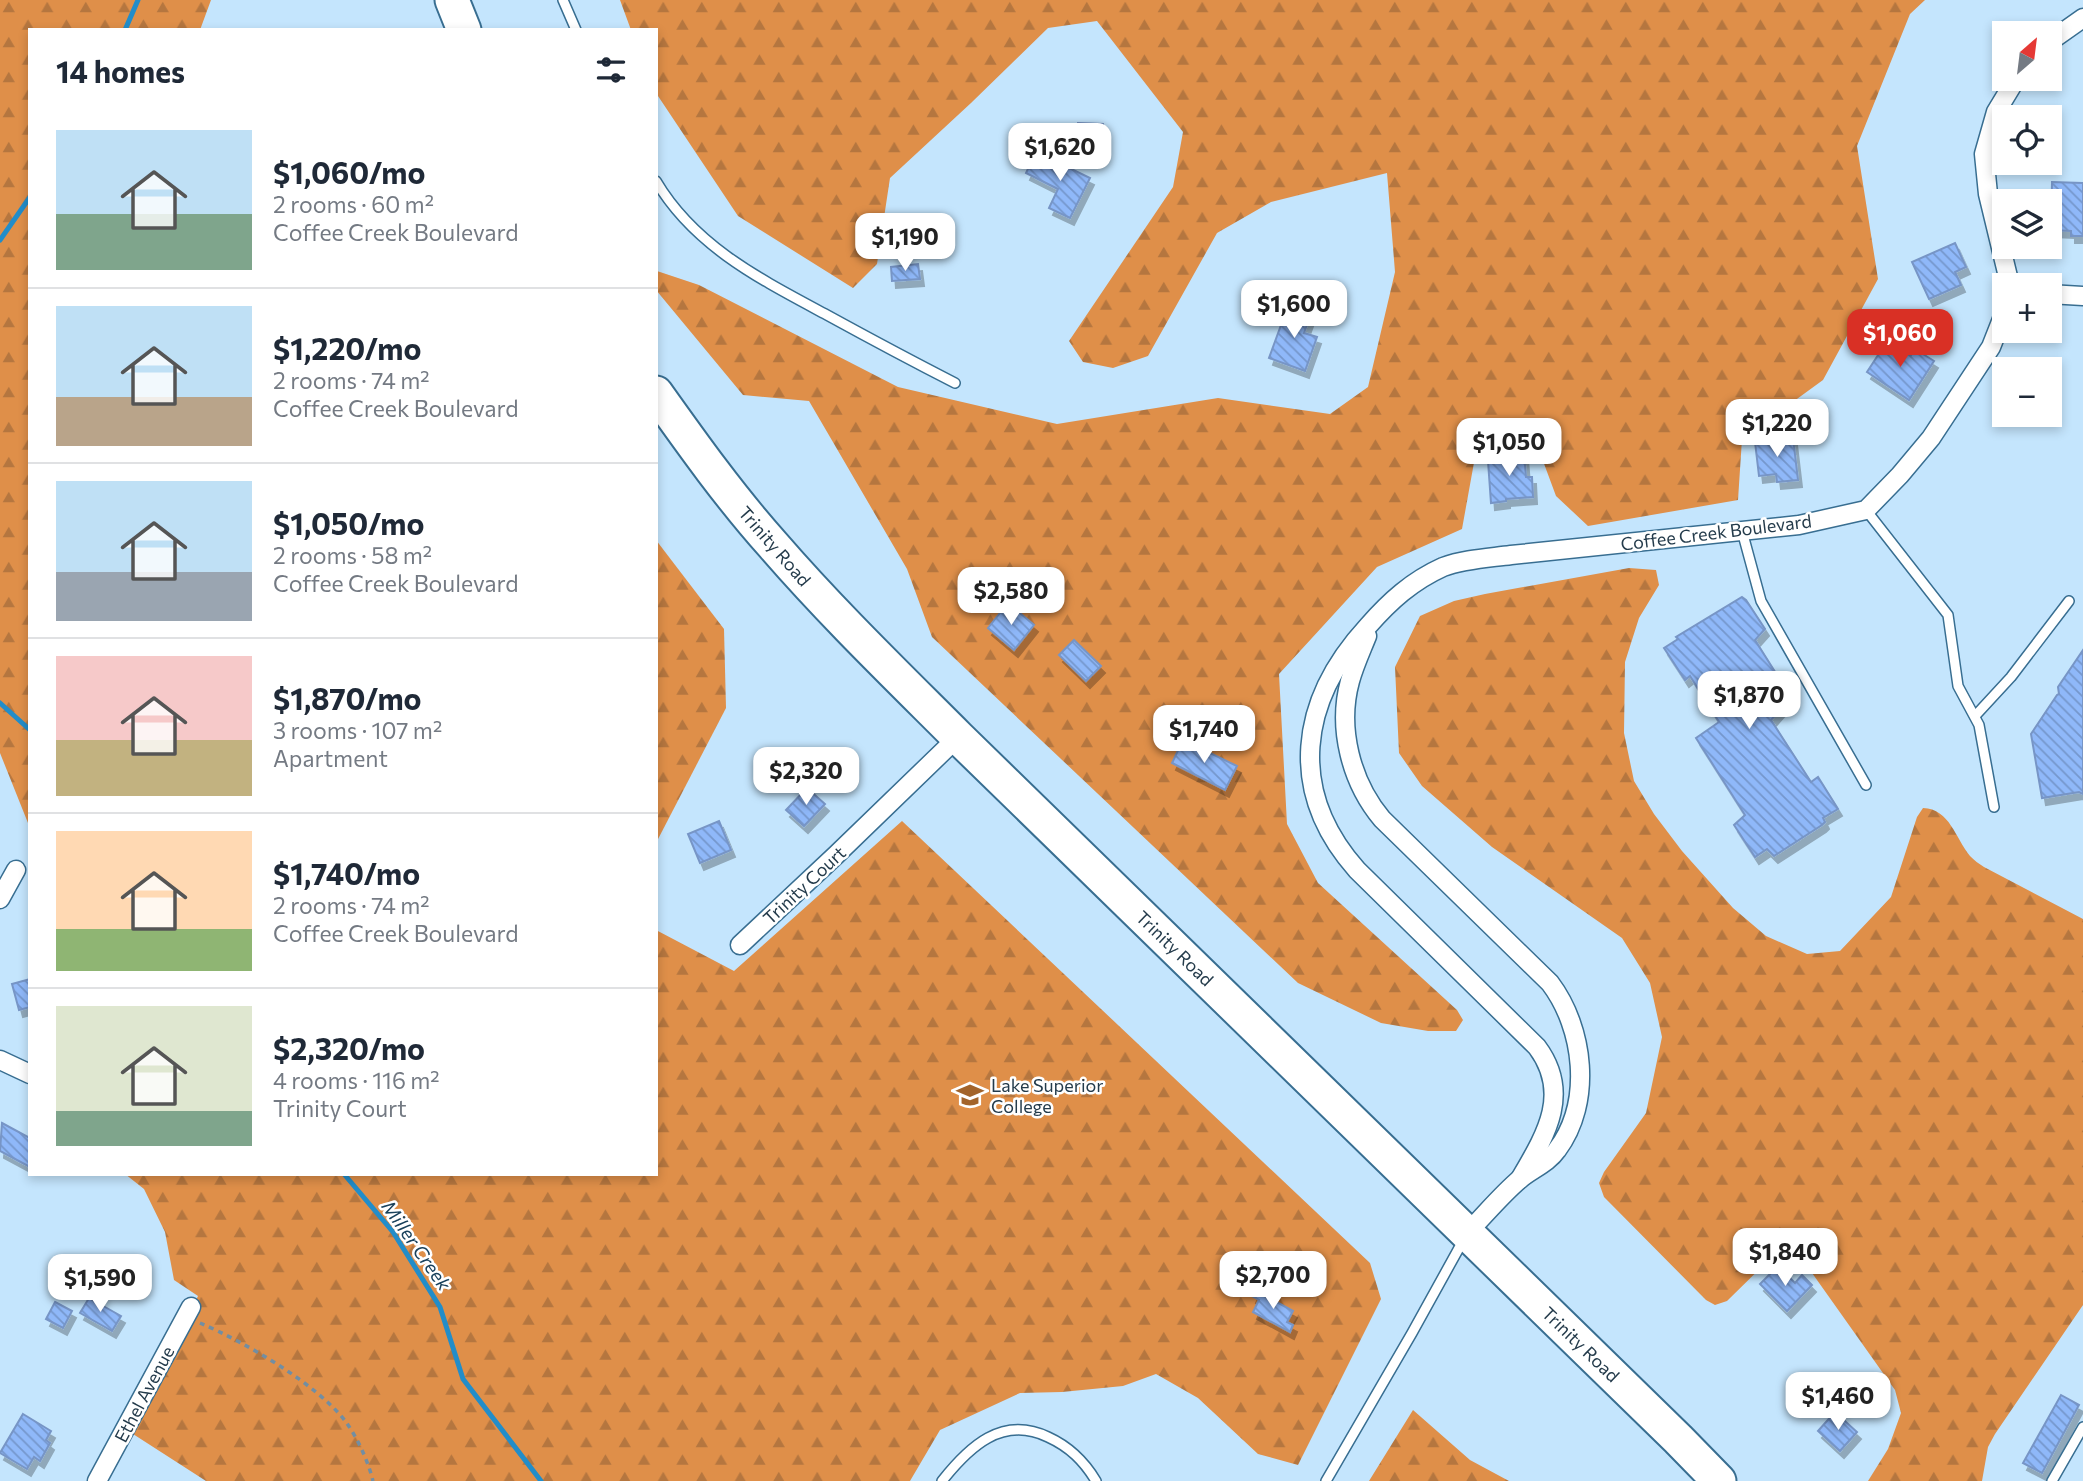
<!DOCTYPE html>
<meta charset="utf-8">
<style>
:root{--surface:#fff;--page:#f2f2f3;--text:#1f2937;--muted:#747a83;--line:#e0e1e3;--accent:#d93025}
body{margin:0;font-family:Commissioner,sans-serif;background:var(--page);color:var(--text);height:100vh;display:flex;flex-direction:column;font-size:26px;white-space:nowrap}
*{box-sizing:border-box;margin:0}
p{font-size:23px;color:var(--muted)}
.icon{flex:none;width:38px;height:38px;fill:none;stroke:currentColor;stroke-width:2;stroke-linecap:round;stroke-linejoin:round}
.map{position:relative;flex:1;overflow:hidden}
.panel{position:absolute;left:28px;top:28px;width:630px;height:1148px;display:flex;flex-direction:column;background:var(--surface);border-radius:0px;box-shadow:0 4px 10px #0003}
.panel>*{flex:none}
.needle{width:46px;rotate:28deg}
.fabs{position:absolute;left:1992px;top:21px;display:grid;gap:14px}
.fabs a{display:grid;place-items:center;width:70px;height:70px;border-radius:0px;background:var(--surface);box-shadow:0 4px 10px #0003;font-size:35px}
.price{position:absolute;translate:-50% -60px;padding:0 16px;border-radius:14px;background:#fff;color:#222;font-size:23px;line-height:46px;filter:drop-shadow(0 2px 4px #0008)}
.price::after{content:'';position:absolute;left:50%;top:42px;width:21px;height:16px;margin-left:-10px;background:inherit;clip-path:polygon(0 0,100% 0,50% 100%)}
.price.active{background:var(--accent);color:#fff}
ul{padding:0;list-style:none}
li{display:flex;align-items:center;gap:21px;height:175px;padding:0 28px}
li+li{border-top:2px solid var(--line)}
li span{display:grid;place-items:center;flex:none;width:196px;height:140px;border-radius:0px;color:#555}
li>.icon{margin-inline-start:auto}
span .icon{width:84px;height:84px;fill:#fffc;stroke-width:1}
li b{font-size:30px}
h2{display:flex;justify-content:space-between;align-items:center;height:84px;padding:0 28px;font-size:30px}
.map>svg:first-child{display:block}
.forest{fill:url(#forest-firs)}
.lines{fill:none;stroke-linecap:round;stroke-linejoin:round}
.stream{stroke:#228dc9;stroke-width:5}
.building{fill:url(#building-back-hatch);stroke:#7795c6;stroke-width:2;filter:url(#shadow)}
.lane-casing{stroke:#386e91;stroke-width:12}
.street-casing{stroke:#386e91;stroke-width:21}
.highway-casing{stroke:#386e91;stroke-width:37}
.path{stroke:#728ea2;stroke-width:3.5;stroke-dasharray:5 5;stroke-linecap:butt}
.lane{stroke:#fff;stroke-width:9}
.street{stroke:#fff;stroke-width:18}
.highway{stroke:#fff;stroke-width:33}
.labels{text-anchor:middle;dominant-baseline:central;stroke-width:5;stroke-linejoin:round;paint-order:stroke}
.street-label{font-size:18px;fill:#243b4b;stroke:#fff}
.poi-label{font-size:18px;fill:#243b4b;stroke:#fff;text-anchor:start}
.water-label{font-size:19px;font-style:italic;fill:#19415b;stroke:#fff}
</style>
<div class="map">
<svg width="2083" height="1481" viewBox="0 0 2083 1481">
<defs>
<pattern id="forest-firs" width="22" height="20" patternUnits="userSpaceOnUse" patternTransform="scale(1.75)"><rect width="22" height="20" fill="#df8f49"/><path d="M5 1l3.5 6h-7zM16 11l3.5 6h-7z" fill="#b5763f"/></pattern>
<pattern id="building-back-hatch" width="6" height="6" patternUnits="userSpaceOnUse" patternTransform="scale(1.75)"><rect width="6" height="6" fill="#8fb8f9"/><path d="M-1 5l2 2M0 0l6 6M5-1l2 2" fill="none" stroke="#7597cc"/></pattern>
<filter id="shadow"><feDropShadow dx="4" dy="7" stdDeviation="0" flood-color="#0004"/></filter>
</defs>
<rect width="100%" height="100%" fill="#c4e5fd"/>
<g class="forest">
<path d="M 0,0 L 211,0 L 200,30 L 30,30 L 30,828 L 0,753 Z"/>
<path d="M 620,0 L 1925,0 L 1910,14 L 1857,146 L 1878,279 L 1823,380 L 1742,439 L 1738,500 L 1588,526 L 1556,496 L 1533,434 L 1511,422 L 1477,446 L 1462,529 L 1377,567 L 1279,674 L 1287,824 L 1318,883 L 1457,1010 L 1463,1020 L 1456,1031 L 1428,1031 L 1381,1023 L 1298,983 L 932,637 L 907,569 L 809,401 L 743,395 L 656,290 L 657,271 L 699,285 L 898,387 L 1057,424 L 1218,398 L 1330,414 L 1368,387 L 1395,272 L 1387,173 L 1271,202 L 1217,233 L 1148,356 L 1113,368 L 1083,362 L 1069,341 L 1173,187 L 1183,132 L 1097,21 L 1048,28 L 971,103 L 890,178 L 877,264 L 853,288 L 738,216 L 656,93 L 656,30 L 631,30 Z"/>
<path d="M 656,540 L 724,629 L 726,708 L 656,843 Z"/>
<path d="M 1629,568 L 1656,570 L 1659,585 L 1639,618 L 1625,662 L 1624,733 L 1634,781 L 1654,814 L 1682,851 L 1733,908 L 1766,936 L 1807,954 L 1840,951 L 1891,897 L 1917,817 L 1923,808 C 1950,809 1955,838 1970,856 C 1974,860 1979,864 1984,867 L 2083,919 L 2083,1305 L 1995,1434 L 1988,1447 L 1982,1481 L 1868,1481 L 1888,1449 L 1901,1413 L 1895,1390 L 1800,1256 L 1788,1248 L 1781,1248 L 1727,1301 L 1715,1305 L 1706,1300 L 1604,1197 L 1599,1183 L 1604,1172 L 1646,1113 L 1662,1037 L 1650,983 L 1622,938 L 1492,847 L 1422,786 L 1399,753 L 1395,667 L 1420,616 L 1454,601 L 1485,594 Z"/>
<path d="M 902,821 L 1370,1263 L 1381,1299 L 1298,1465 L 1258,1454 L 1198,1398 L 1156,1374 L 1123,1386 L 1062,1392 L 1020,1393 L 940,1430 L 910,1481 L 206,1481 L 133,1434 L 198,1296 L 174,1280 L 165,1232 L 144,1189 L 125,1174 L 656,1174 L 656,930 L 734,971 Z"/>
<path d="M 1413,1410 L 1470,1460 L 1509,1481 L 1369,1481 Z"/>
</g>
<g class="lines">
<g class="stream">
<path d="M 125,30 L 138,0"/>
<path d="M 0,240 L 30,197"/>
<path d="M 0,703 L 30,730"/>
<path d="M 344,1174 L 393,1232 L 440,1307 L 463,1379 L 541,1481"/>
</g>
</g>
<g class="building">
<path d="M 1078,123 L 1103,124 L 1102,157 L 1076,156 Z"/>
<path d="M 1036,152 L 1090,178 L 1070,218 L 1049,208 L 1058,189 L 1026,173 Z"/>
<path d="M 2052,182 L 2083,183 L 2083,236 L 2071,236 L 2071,231 L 2051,230 Z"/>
<path d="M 1955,243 L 1966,267 L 1955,272 L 1961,285 L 1929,299 L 1912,262 Z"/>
<path d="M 918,264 L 920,279 L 892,281 L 891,267 Z"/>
<path d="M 1288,306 L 1311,314 L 1304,333 L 1317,337 L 1305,371 L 1269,358 Z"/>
<path d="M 1888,340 L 1911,355 L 1915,349 L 1934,361 L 1909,400 L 1867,372 Z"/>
<path d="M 1793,438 L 1798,480 L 1777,482 L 1776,474 L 1759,476 L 1755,442 Z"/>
<path d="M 1524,453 L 1526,477 L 1532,477 L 1533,497 L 1506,499 L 1506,501 L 1491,503 L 1488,461 L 1498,461 L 1498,455 Z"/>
<path d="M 1742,597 L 1746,600 L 1765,629 L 1755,640 L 1777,675 L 1766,689 L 1780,710 L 1771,720 L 1811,782 L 1818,777 L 1838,809 L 1823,818 L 1825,822 L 1822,825 L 1774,856 L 1767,849 L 1755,857 L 1734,825 L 1745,815 L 1696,738 L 1719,722 L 1690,676 L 1685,680 L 1664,648 L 1678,639 L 1676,637 Z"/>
<path d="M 1008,603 L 1034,625 L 1014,650 L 988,628 Z"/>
<path d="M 1074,640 L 1101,666 L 1086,681 L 1059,655 Z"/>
<path d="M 2083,650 L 2083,794 L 2079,792 L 2042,798 L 2031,734 L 2057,695 L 2059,694 L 2058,687 Z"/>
<path d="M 1183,740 L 1237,766 L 1225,790 L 1172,763 Z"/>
<path d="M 807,788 L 825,804 L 804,826 L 786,810 Z"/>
<path d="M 719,821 L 731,850 L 700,863 L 688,834 Z"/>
<path d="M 30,979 L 30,1007 L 19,1010 L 12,984 Z"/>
<path d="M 2,1123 L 30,1138 L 30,1167 L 0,1151 Z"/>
<path d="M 1778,1266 L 1795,1283 L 1802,1275 L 1812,1285 L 1787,1311 L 1760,1284 Z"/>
<path d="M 1255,1290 L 1293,1311 L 1287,1322 L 1293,1325 L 1290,1332 L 1253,1312 L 1259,1300 L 1252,1296 Z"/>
<path d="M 89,1298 L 121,1316 L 112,1331 L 80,1313 Z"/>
<path d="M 55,1302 L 72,1311 L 63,1328 L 46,1319 Z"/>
<path d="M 2061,1395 L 2079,1405 L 2042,1473 L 2023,1463 Z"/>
<path d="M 1835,1412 L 1857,1432 L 1840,1451 L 1818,1431 Z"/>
<path d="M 23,1414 L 51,1431 L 46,1440 L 50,1443 L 40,1461 L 34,1457 L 27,1469 L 0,1453 Z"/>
</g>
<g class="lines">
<defs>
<g id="lane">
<path d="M 563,0 L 576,30"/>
<path d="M 656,181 C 695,247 762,280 827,315 C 869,338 912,361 955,383"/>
<path d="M 1866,510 L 1948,615 L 1958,686 L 1979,725 L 1994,807"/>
<path d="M 1742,531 L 1761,601 L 1866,785"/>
<path d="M 1975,716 L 2011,677 L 2069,601"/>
<path d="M 942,1481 C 969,1447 1002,1415 1048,1437 C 1070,1447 1084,1461 1096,1481"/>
<path d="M 1326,1481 L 1412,1333 L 1464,1239"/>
<path d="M 2052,1481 L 2083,1427"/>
</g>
<g id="street">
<path d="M 2049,42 L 2083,18"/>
<path d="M 2010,285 L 1988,194 L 1984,154 L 1996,112 L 2016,79"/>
<path d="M 2049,294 L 2083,296"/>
<path d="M 1367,636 C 1361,651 1354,666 1350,681 C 1337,728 1351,782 1382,819 L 1550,983 C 1584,1028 1593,1102 1557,1150 C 1548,1163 1532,1169 1520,1179 C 1501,1195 1484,1216 1467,1233"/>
<path d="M 0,899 L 16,870"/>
<path d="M 740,945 L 836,855 L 958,737"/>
<path d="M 0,1060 L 30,1074"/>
<path d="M 1520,1179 C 1545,1136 1572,1094 1537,1047 L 1357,870 C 1287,791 1299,701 1368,626 C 1390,601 1412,581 1443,567 C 1465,559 1489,558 1511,555 L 1799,525 L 1866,510 L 1900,475 L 1931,438 L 1991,347 L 2004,314"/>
<path d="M 97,1481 L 191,1307"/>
</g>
<g id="highway">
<path d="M 452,0 L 464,30"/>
<path d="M 656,393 C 693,445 730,497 773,545 C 831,612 895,674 958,737 L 1678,1439 L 1719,1481"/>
</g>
</defs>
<use href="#lane" class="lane-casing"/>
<use href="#street" class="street-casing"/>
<use href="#highway" class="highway-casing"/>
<path class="path" d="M 200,1323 C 245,1342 317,1384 346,1422 C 358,1439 368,1461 373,1481"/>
<use href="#lane" class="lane"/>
<use href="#street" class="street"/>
<use href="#highway" class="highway"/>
</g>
<defs>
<symbol id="university-bare" viewBox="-9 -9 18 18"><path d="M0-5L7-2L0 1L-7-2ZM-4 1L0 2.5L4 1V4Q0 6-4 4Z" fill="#a3642b" stroke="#fff" stroke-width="2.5" paint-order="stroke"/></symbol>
</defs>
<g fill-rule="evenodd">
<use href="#university-bare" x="951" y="1076" width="38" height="38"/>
</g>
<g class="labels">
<g class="street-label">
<text transform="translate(1716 532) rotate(-7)">Coffee Creek Boulevard</text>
<text transform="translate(775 546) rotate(49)">Trinity Road</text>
<text transform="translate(804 885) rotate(-43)">Trinity Court</text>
<text transform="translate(1175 948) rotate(44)">Trinity Road</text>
<text transform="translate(1581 1344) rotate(44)">Trinity Road</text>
<text transform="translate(144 1394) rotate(-62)">Ethel Avenue</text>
</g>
<g class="poi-label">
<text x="991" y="1085">Lake Superior<tspan x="991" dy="21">College</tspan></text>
</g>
<g class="water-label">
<text transform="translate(417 1245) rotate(55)">Miller Creek</text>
</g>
</g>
</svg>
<div class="fabs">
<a><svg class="needle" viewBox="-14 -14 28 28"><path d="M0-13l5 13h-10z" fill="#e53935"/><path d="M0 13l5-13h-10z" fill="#747a83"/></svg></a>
<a><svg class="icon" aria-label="locate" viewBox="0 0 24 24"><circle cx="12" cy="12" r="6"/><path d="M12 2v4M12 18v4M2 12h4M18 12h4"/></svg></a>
<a><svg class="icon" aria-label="layers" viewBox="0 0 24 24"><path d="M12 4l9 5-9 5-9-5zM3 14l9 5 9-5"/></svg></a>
<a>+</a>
<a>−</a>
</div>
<b class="price" style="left:1060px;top:183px">$1,620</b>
<b class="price" style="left:905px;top:273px">$1,190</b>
<b class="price" style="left:1294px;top:340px">$1,600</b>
<b class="price active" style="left:1900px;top:369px">$1,060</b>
<b class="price" style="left:1777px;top:459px">$1,220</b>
<b class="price" style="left:1509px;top:478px">$1,050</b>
<b class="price" style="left:1011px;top:627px">$2,580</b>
<b class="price" style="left:1749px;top:731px">$1,870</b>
<b class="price" style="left:1204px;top:765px">$1,740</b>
<b class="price" style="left:806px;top:807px">$2,320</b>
<b class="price" style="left:1785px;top:1288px">$1,840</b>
<b class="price" style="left:1273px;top:1311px">$2,700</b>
<b class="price" style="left:100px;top:1314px">$1,590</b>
<b class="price" style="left:1838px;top:1432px">$1,460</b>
<section class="panel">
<h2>14 homes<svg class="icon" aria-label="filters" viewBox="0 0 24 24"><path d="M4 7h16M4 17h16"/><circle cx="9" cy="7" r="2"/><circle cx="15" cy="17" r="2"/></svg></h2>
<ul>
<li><span style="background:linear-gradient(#bfe0f5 60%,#7fa58c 0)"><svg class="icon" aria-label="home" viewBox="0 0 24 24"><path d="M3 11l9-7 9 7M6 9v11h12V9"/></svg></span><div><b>$1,060/mo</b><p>2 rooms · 60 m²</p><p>Coffee Creek Boulevard</p></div></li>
<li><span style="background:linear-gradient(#bfe0f5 65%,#b9a48a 0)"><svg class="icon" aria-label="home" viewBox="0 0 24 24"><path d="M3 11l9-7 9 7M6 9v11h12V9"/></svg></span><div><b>$1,220/mo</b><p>2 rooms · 74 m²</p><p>Coffee Creek Boulevard</p></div></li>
<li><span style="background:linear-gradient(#bfe0f5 65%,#9aa5b1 0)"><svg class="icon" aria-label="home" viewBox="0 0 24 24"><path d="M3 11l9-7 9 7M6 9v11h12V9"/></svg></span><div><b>$1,050/mo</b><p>2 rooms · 58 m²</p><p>Coffee Creek Boulevard</p></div></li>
<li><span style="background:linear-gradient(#f6c9c9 60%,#c2b280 0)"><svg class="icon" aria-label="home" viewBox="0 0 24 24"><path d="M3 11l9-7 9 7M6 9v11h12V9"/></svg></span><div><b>$1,870/mo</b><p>3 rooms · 107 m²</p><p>Apartment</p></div></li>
<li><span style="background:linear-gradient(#ffd9b3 70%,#8fb573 0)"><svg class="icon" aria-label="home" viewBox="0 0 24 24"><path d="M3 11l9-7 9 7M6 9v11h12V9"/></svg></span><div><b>$1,740/mo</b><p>2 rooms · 74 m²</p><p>Coffee Creek Boulevard</p></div></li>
<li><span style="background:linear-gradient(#dfe7d0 75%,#7fa58c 0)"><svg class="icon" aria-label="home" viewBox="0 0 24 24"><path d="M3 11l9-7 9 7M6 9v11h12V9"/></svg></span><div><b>$2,320/mo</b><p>4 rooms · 116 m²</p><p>Trinity Court</p></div></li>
</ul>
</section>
</div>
